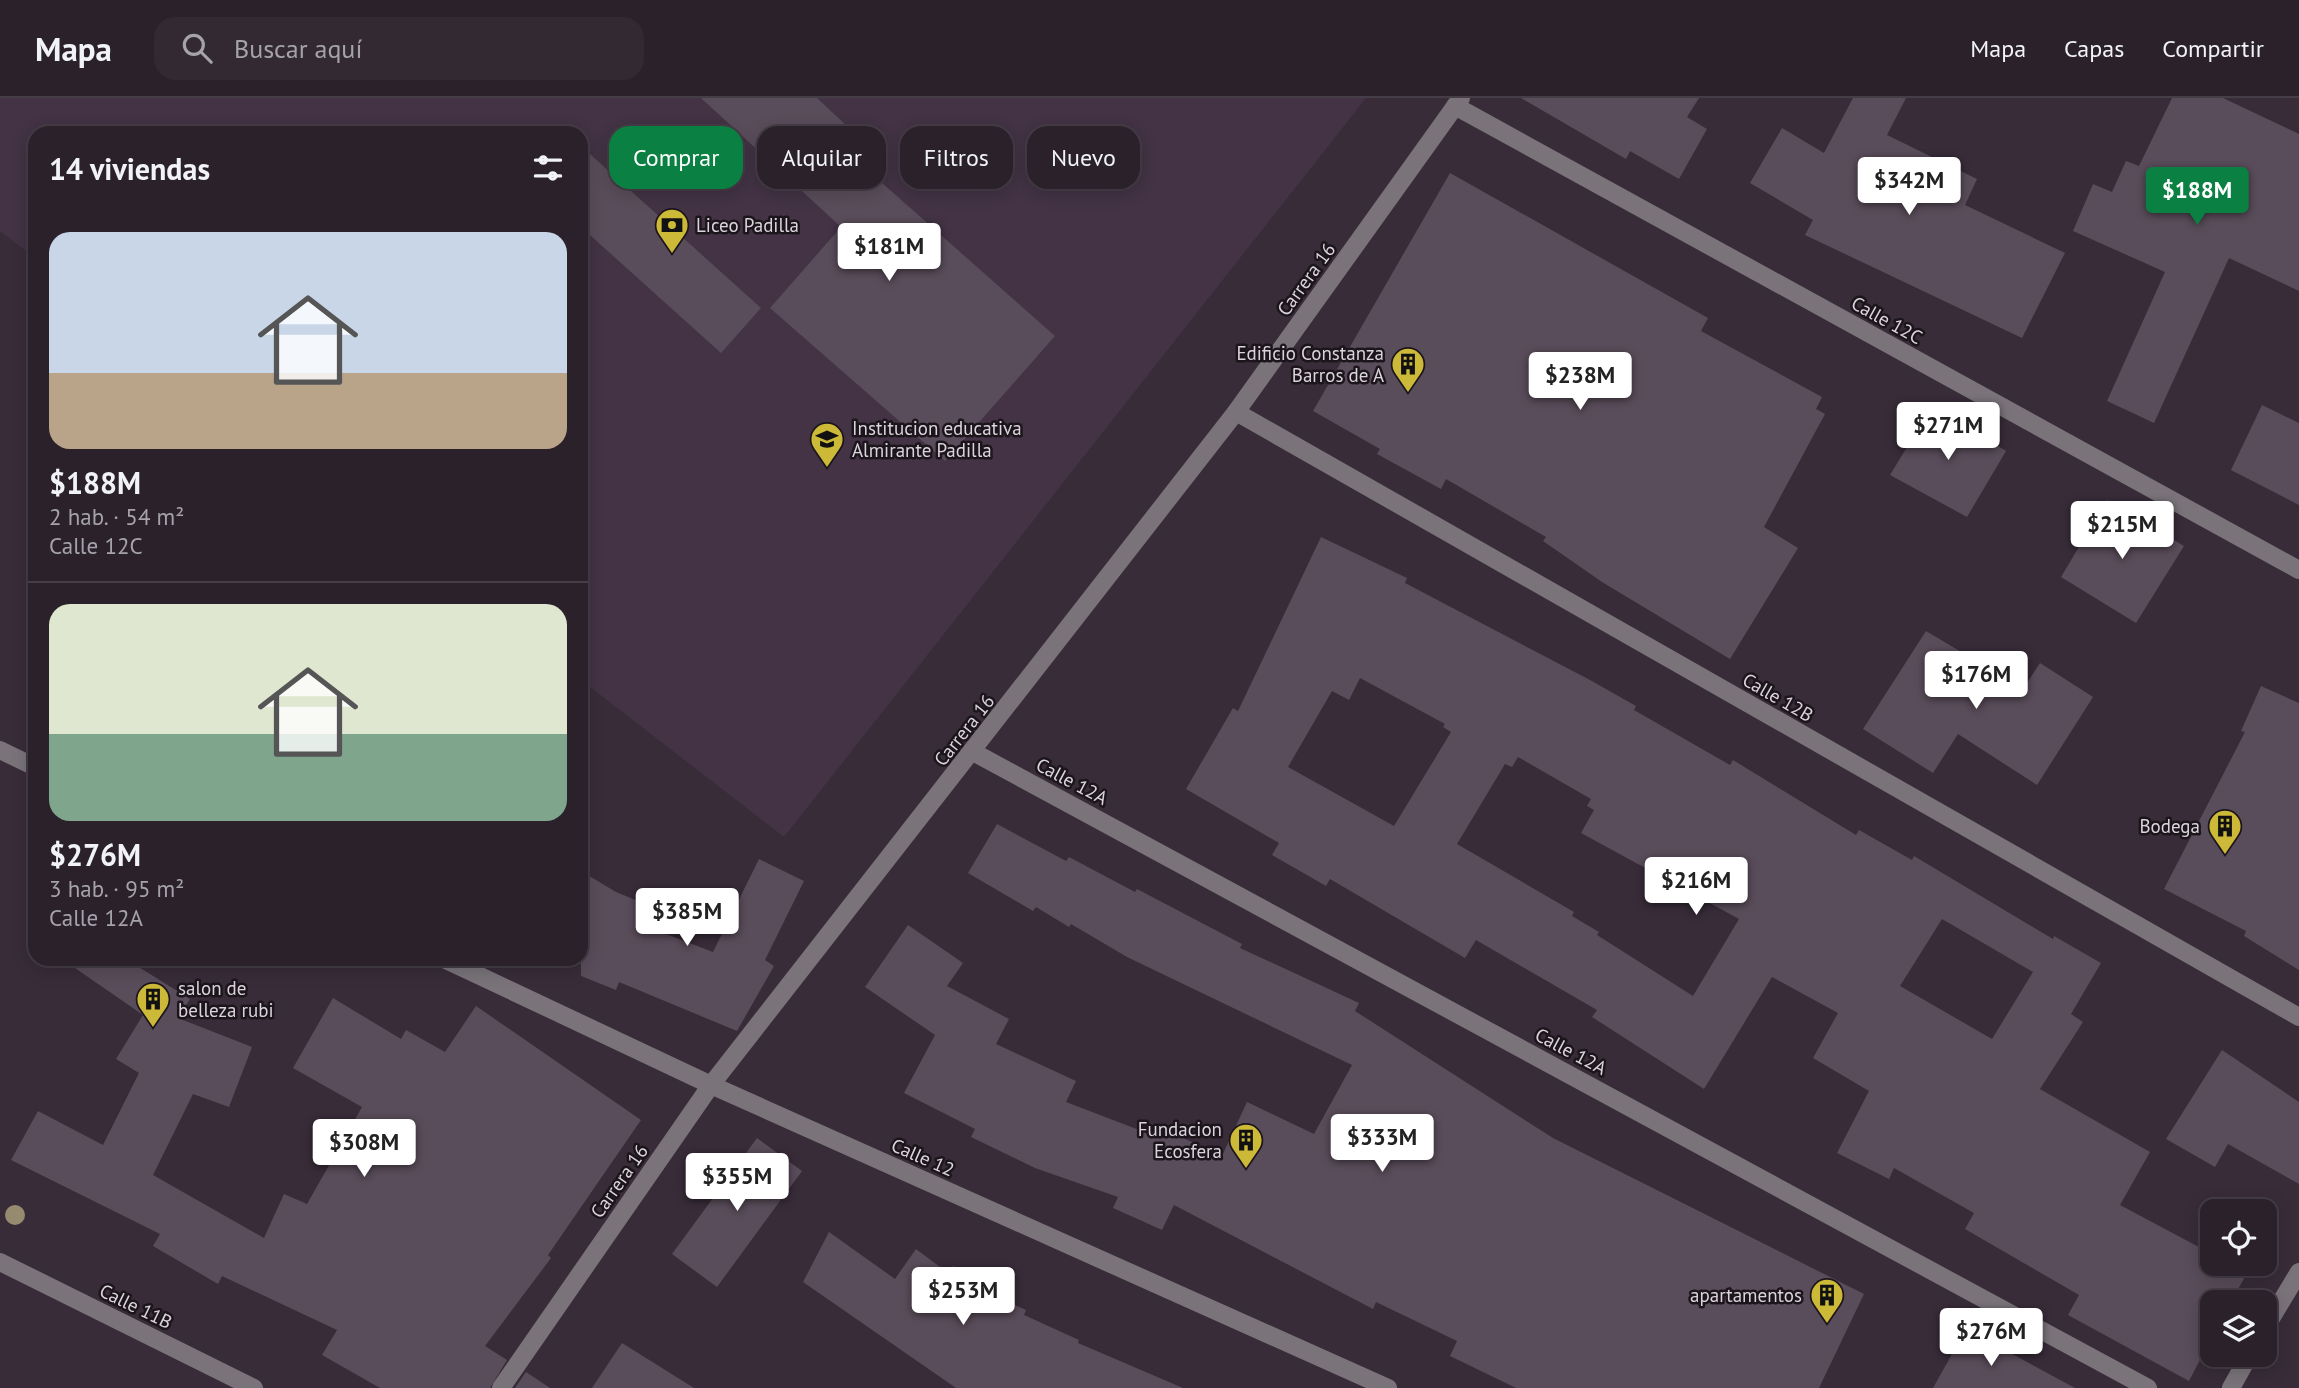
<!DOCTYPE html>
<html lang="es">
<meta charset="utf-8">
<style>
:root{--surface:#2a212b;--page:#322933;--text:#f1f3f6;--muted:#a5a3a9;--line:#463e47;--accent:#0b8043}
body{margin:0;font-family:"PT Sans",sans-serif;background:var(--page);color:var(--text);height:100vh;display:flex;flex-direction:column;font-size:26px;white-space:nowrap}
*{box-sizing:border-box;margin:0}
p{font-size:23px;color:var(--muted)}
.icon{flex:none;width:38px;height:38px;fill:none;stroke:currentColor;stroke-width:2;stroke-linecap:round;stroke-linejoin:round}
.map{position:relative;flex:1;overflow:hidden}
.panel{position:absolute;left:28px;top:28px;width:560px;height:840px;display:flex;flex-direction:column;background:var(--surface);border-radius:21px;box-shadow:0 4px 18px #0003,0 0 0 2px var(--line)}
.panel>*{flex:none}
.hud{position:absolute;left:609px;top:28px;width:665px;height:63px;display:flex;gap:14px}
.tools{position:absolute;left:2200px;top:1101px;display:grid;gap:14px}
.tools a{display:grid;place-items:center;width:77px;height:77px;border-radius:14px;background:var(--surface);box-shadow:0 4px 18px #0003,0 0 0 2px var(--line);font-size:35px}
.price{position:absolute;translate:-50% -60px;padding:0 16px;border-radius:7px;background:#fff;color:#222;font-size:23px;line-height:46px;filter:drop-shadow(0 2px 4px #0008)}
.price::after{content:'';position:absolute;left:50%;top:42px;width:21px;height:16px;margin-left:-10px;background:inherit;clip-path:polygon(0 0,100% 0,50% 100%)}
.price.selected{background:var(--accent);color:#fff}
ul{padding:0;list-style:none}
li{display:grid;align-content:center;gap:14px;height:371px;padding:0 21px}
li+li{border-top:2px solid var(--line)}
li span{display:grid;place-items:center;height:217px;border-radius:21px;color:#555}
li>.icon{margin-inline-start:auto}
span .icon{width:126px;height:126px;fill:#fffc;stroke-width:1}
li b{font-size:30px}
h2{display:flex;justify-content:space-between;align-items:center;height:84px;padding:0 21px;font-size:30px}
.chip{padding:0 24px;border-radius:21px;background:var(--surface);box-shadow:0 4px 18px #0003,0 0 0 2px var(--line);font-size:24px;line-height:63px}
.chip.selected{background:var(--accent);color:#fff}
header{display:flex;align-items:center;gap:42px;box-sizing:border-box;height:98px;padding:0 35px;background:var(--surface);border-bottom:2px solid var(--line)}
header strong{font-size:33px}
nav{display:flex;gap:38px;margin-inline-start:auto;font-size:24px}
.search{width:490px;height:63px;background:var(--page);display:flex;align-items:center;gap:18px;box-sizing:border-box;padding:0 24px;border-radius:21px;color:var(--muted);font-size:26px}
.map>svg:first-child{display:block}
.built{fill:#433345}
.building{fill:#5a4d5b;fill-rule:evenodd}
.lines{fill:none;stroke-linecap:round;stroke-linejoin:round}
.minor{stroke:#7a747a;stroke-width:18}
.tree{fill:#968b6e}
.labels{text-anchor:middle;dominant-baseline:central;stroke-width:5;stroke-linejoin:round;paint-order:stroke}
.poi-label{font-size:19px;fill:#dbd4dc;stroke:#1c161c;text-anchor:end}
.street-label{font-size:19px;fill:#dbd4dc;stroke:#1c161c}
</style>
<header>
<strong>Mapa</strong>
<div class="search"><svg class="icon" aria-label="search" viewBox="0 0 24 24"><circle cx="10" cy="10" r="6"/><path d="M15 15l6 6"/></svg>Buscar aquí</div>
<nav><a>Mapa</a><a>Capas</a><a>Compartir</a></nav>
</header>
<div class="map">
<svg width="2299" height="1290" viewBox="0 0 2299 1290">
<rect width="100%" height="100%" fill="#382c39"/>
<path class="built" d="M 0,0 L 1366,0 L 784,739 L 581,582 L 581,35 L 35,35 L 35,160 L 0,133 Z"/>
<g class="building">
<path d="M 701,0 L 817,0 L 877,56 L 864,69 L 1055,238 L 945,363 L 770,210 L 841,129 Z"/>
<path d="M 1521,0 L 1699,0 L 1687,19 L 1707,31 L 1679,81 L 1630,53 L 1626,61 Z"/>
<path d="M 1853,0 L 1906,0 L 1887,37 L 1977,81 L 1965,107 L 2065,155 L 2022,240 L 1805,137 L 1813,122 L 1750,85 L 1782,30 L 1824,55 Z"/>
<path d="M 2172,0 L 2223,0 L 2299,36 L 2299,193 L 2229,160 L 2154,325 L 2107,303 L 2165,174 L 2073,133 L 2093,86 L 2112,94 L 2126,63 L 2139,68 Z"/>
<path d="M 581,48 L 761,210 L 721,255 L 581,129 Z"/>
<path d="M 1450,75 L 1708,220 L 1701,233 L 1822,299 L 1816,311 L 1825,316 L 1764,429 L 1798,450 L 1730,561 L 1602,484 L 1543,443 L 1546,439 L 1446,381 L 1441,391 L 1377,356 L 1380,351 L 1313,313 Z"/>
<path d="M 2262,307 L 2299,325 L 2299,407 L 2231,372 Z"/>
<path d="M 1932,308 L 2006,353 L 1967,419 L 1890,377 Z"/>
<path d="M 2107,402 L 2184,448 L 2136,525 L 2061,479 Z"/>
<path d="M 1321,439 L 1407,480 L 1405,485 L 1590,582 L 1636,608 L 1634,612 L 1730,667 L 1733,662 L 1856,737 L 1859,732 L 1912,762 L 1914,758 L 2053,841 L 2054,838 L 2101,865 L 2071,916 L 2083,924 L 2040,991 L 2150,1054 L 2120,1107 L 2212,1156 L 2212,1166 L 2230,1166 L 2247,1175 L 2231,1204 L 2212,1204 L 2212,1239 L 2189,1283 L 2068,1217 L 2079,1197 L 1965,1131 L 1974,1115 L 1894,1070 L 1889,1081 L 1837,1055 L 1869,993 L 1813,960 L 1838,915 L 1772,879 L 1704,991 L 1592,919 L 1597,912 L 1476,842 L 1465,860 L 1330,781 L 1326,788 L 1272,757 L 1279,745 L 1186,691 L 1233,610 L 1238,613 ZM 1360,580 L 1445,626 L 1443,629 L 1451,634 L 1394,728 L 1288,669 L 1332,593 L 1349,602 ZM 1518,659 L 1591,701 L 1587,708 L 1594,712 L 1581,735 L 1739,821 L 1693,898 L 1597,837 L 1599,834 L 1572,818 L 1574,814 L 1457,746 L 1505,666 L 1512,669 ZM 1942,821 L 2033,874 L 1992,941 L 1900,888 Z"/>
<path d="M 1926,533 L 2005,580 L 2008,574 L 2027,585 L 2040,565 L 2093,599 L 2037,687 L 1958,636 L 1933,675 L 1863,631 Z"/>
<path d="M 2261,588 L 2299,605 L 2299,872 L 2244,838 L 2246,833 L 2164,791 L 2245,634 L 2241,633 Z"/>
<path d="M 997,726 L 1066,763 L 1069,759 L 1135,794 L 1137,791 L 1242,846 L 1240,850 L 1359,905 L 1355,913 L 1553,1040 L 1864,1196 L 1819,1290 L 1516,1290 L 1450,1258 L 1457,1243 L 1376,1204 L 1373,1211 L 1174,1107 L 1162,1132 L 1113,1110 L 1118,1099 L 1035,1070 L 971,1039 L 975,1031 L 904,995 L 935,937 L 865,889 L 908,827 L 963,865 L 947,888 L 1009,921 L 996,946 L 1076,983 L 1066,1004 L 1147,1035 L 1151,1025 L 1222,1058 L 1247,1004 L 1314,1036 L 1352,967 L 1127,859 L 1071,826 L 1069,829 L 1036,809 L 1033,813 L 968,775 Z"/>
<path d="M 759,761 L 804,783 L 765,862 L 774,868 L 737,933 L 619,884 L 616,892 L 581,878 L 581,773 L 616,794 L 650,808 L 642,827 L 713,854 Z"/>
<path d="M 62,861 L 126,861 L 190,901 L 178,920 L 252,949 L 229,1009 L 193,996 L 153,1077 L 264,1140 L 284,1096 L 307,1106 L 362,1009 L 293,970 L 333,900 L 401,941 L 406,932 L 445,954 L 476,908 L 641,1022 L 548,1157 L 551,1160 L 485,1248 L 507,1262 L 490,1290 L 380,1290 L 322,1257 L 337,1232 L 222,1178 L 218,1186 L 153,1148 L 160,1136 L 11,1062 L 38,1013 L 103,1047 L 139,975 L 116,961 L 143,917 Z"/>
<path d="M 2222,952 L 2299,1004 L 2299,1086 L 2228,1046 L 2215,1069 L 2166,1041 Z"/>
<path d="M 757,1040 L 802,1073 L 717,1189 L 672,1156 Z"/>
<path d="M 829,1134 L 895,1181 L 916,1151 L 948,1175 L 953,1168 L 995,1198 L 1026,1212 L 1024,1217 L 1079,1242 L 1078,1245 L 1183,1290 L 956,1290 L 803,1184 Z"/>
<path d="M 1966,1231 L 2075,1290 L 1933,1290 Z"/>
<path d="M 622,1245 L 694,1290 L 592,1290 Z"/>
<path d="M 526,1274 L 550,1290 L 515,1290 Z"/>
</g>
<g class="lines">
<g class="minor">
<path d="M 1455,8 L 2299,472"/>
<path d="M 1236,314 L 2299,919"/>
<path d="M 0,652 L 35,669"/>
<path d="M 973,654 L 2148,1290"/>
<path d="M 444,861 L 711,987 L 1388,1290"/>
<path d="M 0,1164 L 254,1290"/>
<path d="M 2264,1232 L 2299,1174"/>
<path d="M 501,1290 L 711,987 L 1236,314 L 1461,0"/>
<path d="M 2231,1290 L 2250,1256"/>
</g>
</g>
<circle class="tree" cx="15" cy="1117" r="10"/>
<defs>
<symbol id="bank-pin" viewBox="-11 -11 22 30"><path d="M0 17L-7.5 6A9.5 9.5 0 1 1 7.5 6Z" fill="#cdb938" stroke="#1c161c"/><path d="M-6-4H6V4H-6ZM0-2.3a2.3 2.3 0 1 0 0 4.6a2.3 2.3 0 1 0 0-4.6Z" fill="#111"/></symbol>
<symbol id="building-pin" viewBox="-11 -11 22 30"><path d="M0 17L-7.5 6A9.5 9.5 0 1 1 7.5 6Z" fill="#cdb938" stroke="#1c161c"/><path d="M-4-6H4V6H1V3H-1V6H-4ZM-2.5-4.3h1.7v1.8h-1.7ZM.8-4.3h1.7v1.8H.8ZM-2.5-1h1.7V.8h-1.7ZM.8-1h1.7V.8H.8Z" fill="#111"/></symbol>
<symbol id="school-pin" viewBox="-11 -11 22 30"><path d="M0 17L-7.5 6A9.5 9.5 0 1 1 7.5 6Z" fill="#cdb938" stroke="#1c161c"/><path d="M0-5L7-2L0 1L-7-2ZM-4 1L0 2.5L4 1V4Q0 6-4 4Z" fill="#111"/></symbol>
</defs>
<g fill-rule="evenodd">
<use href="#bank-pin" x="653" y="108" width="38" height="52"/>
<use href="#building-pin" x="1389" y="247" width="38" height="52"/>
<use href="#school-pin" x="808" y="322" width="38" height="52"/>
<use href="#building-pin" x="2206" y="709" width="38" height="52"/>
<use href="#building-pin" x="134" y="882" width="38" height="52"/>
<use href="#building-pin" x="1227" y="1023" width="38" height="52"/>
<use href="#building-pin" x="1808" y="1178" width="38" height="52"/>
</g>
<g class="labels">
<g class="poi-label">
<text x="696" y="127" text-anchor="start">Liceo Padilla</text>
<text x="1384" y="255">Edificio Constanza<tspan x="1384" dy="22">Barros de A</tspan></text>
<text x="852" y="330" text-anchor="start">Institucion educativa<tspan x="852" dy="22">Almirante Padilla</tspan></text>
<text x="2200" y="728">Bodega</text>
<text x="178" y="890" text-anchor="start">salon de<tspan x="178" dy="22">belleza rubi</tspan></text>
<text x="1222" y="1031">Fundacion<tspan x="1222" dy="22">Ecosfera</tspan></text>
<text x="1802" y="1197">apartamentos</text>
</g>
<g class="street-label">
<text transform="translate(1306 181) rotate(-54)">Carrera 16</text>
<text transform="translate(1887 222) rotate(29)">Calle 12C</text>
<text transform="translate(1778 599) rotate(30)">Calle 12B</text>
<text transform="translate(964 632) rotate(-52)">Carrera 16</text>
<text transform="translate(1072 683) rotate(28)">Calle 12A</text>
<text transform="translate(1571 953) rotate(28)">Calle 12A</text>
<text transform="translate(923 1059) rotate(24)">Calle 12</text>
<text transform="translate(619 1083) rotate(-55)">Carrera 16</text>
<text transform="translate(136 1208) rotate(26)">Calle 11B</text>
</g>
</g>
</svg>
<div class="tools">
<a><svg class="icon" aria-label="locate" viewBox="0 0 24 24"><circle cx="12" cy="12" r="6"/><path d="M12 2v4M12 18v4M2 12h4M18 12h4"/></svg></a>
<a><svg class="icon" aria-label="layers" viewBox="0 0 24 24"><path d="M12 4l9 5-9 5-9-5zM3 14l9 5 9-5"/></svg></a>
</div>
<b class="price" style="left:1909px;top:119px">$342M</b>
<b class="price selected" style="left:2197px;top:129px">$188M</b>
<b class="price" style="left:889px;top:185px">$181M</b>
<b class="price" style="left:1580px;top:314px">$238M</b>
<b class="price" style="left:1948px;top:364px">$271M</b>
<b class="price" style="left:2122px;top:463px">$215M</b>
<b class="price" style="left:1976px;top:613px">$176M</b>
<b class="price" style="left:1696px;top:819px">$216M</b>
<b class="price" style="left:687px;top:850px">$385M</b>
<b class="price" style="left:1382px;top:1076px">$333M</b>
<b class="price" style="left:364px;top:1081px">$308M</b>
<b class="price" style="left:737px;top:1115px">$355M</b>
<b class="price" style="left:963px;top:1229px">$253M</b>
<b class="price" style="left:1991px;top:1270px">$276M</b>
<div class="hud">
<a class="chip selected">Comprar</a>
<a class="chip">Alquilar</a>
<a class="chip">Filtros</a>
<a class="chip">Nuevo</a>
</div>
<section class="panel">
<h2>14 viviendas<svg class="icon" aria-label="filters" viewBox="0 0 24 24"><path d="M4 7h16M4 17h16"/><circle cx="9" cy="7" r="2"/><circle cx="15" cy="17" r="2"/></svg></h2>
<ul>
<li><span style="background:linear-gradient(#c9d6e8 65%,#b9a48a 0)"><svg class="icon" aria-label="home" viewBox="0 0 24 24"><path d="M3 11l9-7 9 7M6 9v11h12V9"/></svg></span><div><b>$188M</b><p>2 hab. · 54 m²</p><p>Calle 12C</p></div></li>
<li><span style="background:linear-gradient(#dfe7d0 60%,#7fa58c 0)"><svg class="icon" aria-label="home" viewBox="0 0 24 24"><path d="M3 11l9-7 9 7M6 9v11h12V9"/></svg></span><div><b>$276M</b><p>3 hab. · 95 m²</p><p>Calle 12A</p></div></li>
</ul>
</section>
</div>
